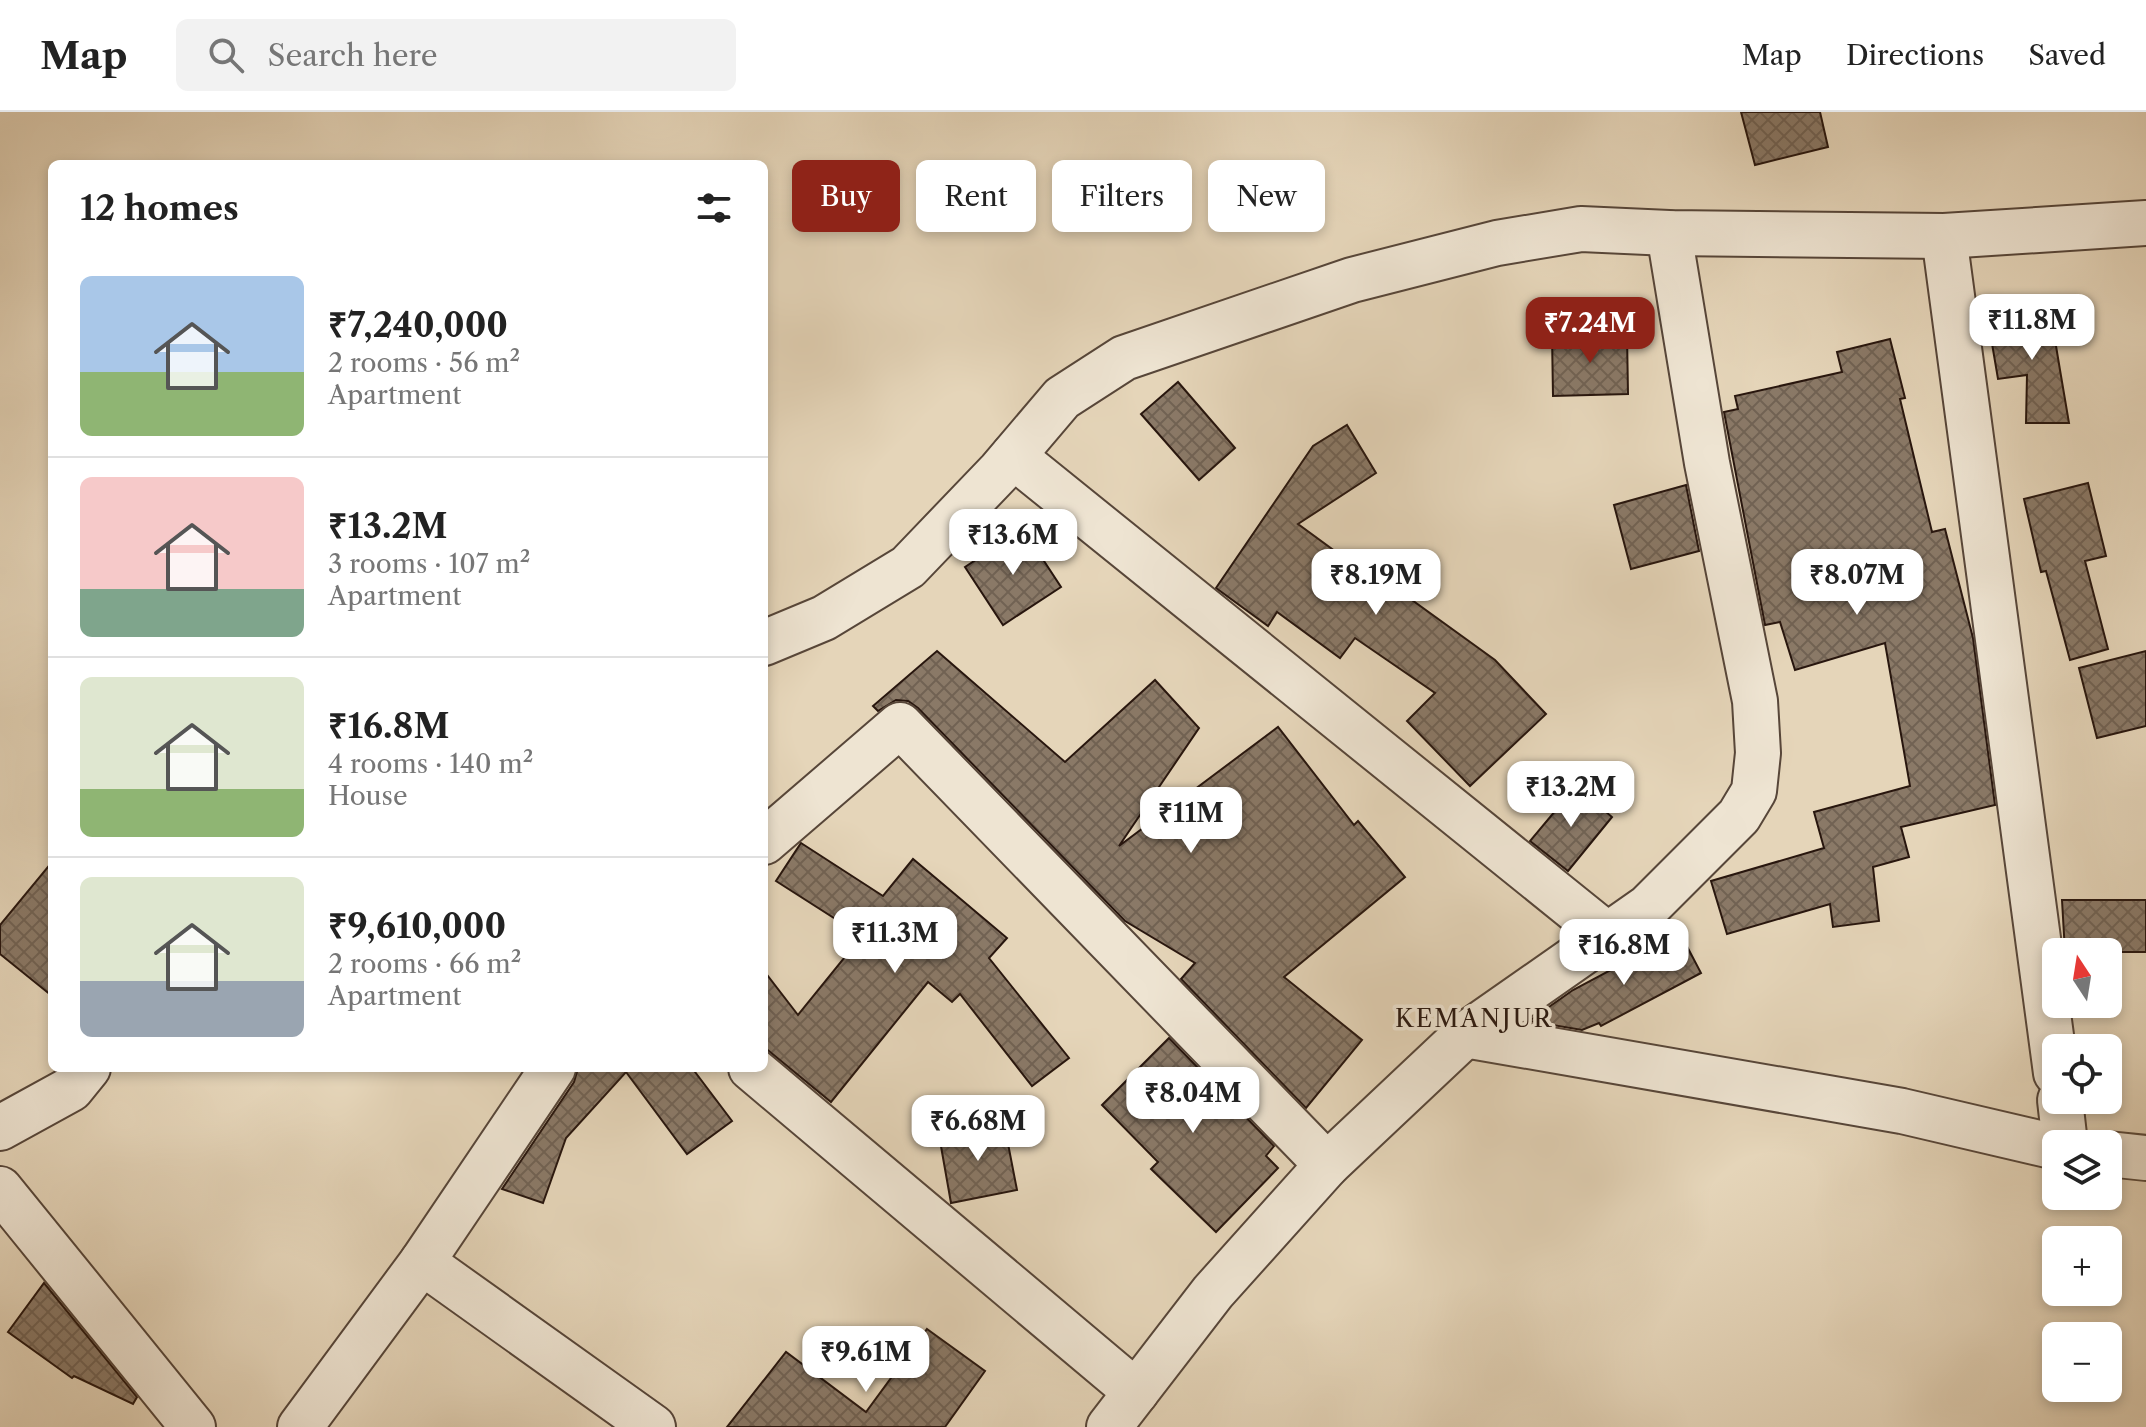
<!DOCTYPE html>
<meta charset="utf-8">
<style>
:root{--surface:#fff;--page:#f2f2f2;--text:#222;--muted:#767676;--line:#e0e0e0;--accent:#8f2418}
body{margin:0;font-family:"Libre Caslon Text",serif;background:var(--page);color:var(--text);height:100vh;display:flex;flex-direction:column;font-size:30px;white-space:nowrap}
*{box-sizing:border-box;margin:0}
p{font-size:26px;color:var(--muted)}
.icon{flex:none;width:44px;height:44px;fill:none;stroke:currentColor;stroke-width:2;stroke-linecap:round;stroke-linejoin:round}
.map{position:relative;flex:1;overflow:hidden}
.sheet{position:absolute;left:48px;top:48px;width:720px;height:912px;display:flex;flex-direction:column;background:var(--surface);border-radius:12px;box-shadow:0 4px 12px #0003}
.sheet>*{flex:none}
.guide{position:absolute;left:792px;top:48px;width:760px;height:72px;display:flex;gap:16px}
.needle{width:52px;rotate:348deg}
.buttons{position:absolute;left:2042px;top:826px;display:grid;gap:16px}
.buttons a{display:grid;place-items:center;width:80px;height:80px;border-radius:12px;background:var(--surface);box-shadow:0 4px 12px #0003;font-size:40px}
.price{position:absolute;translate:-50% -68px;padding:0 18px;border-radius:16px;background:#fff;color:#222;font-size:26px;line-height:52px;filter:drop-shadow(0 2px 4px #0008)}
.price::after{content:'';position:absolute;left:50%;top:48px;width:24px;height:18px;margin-left:-12px;background:inherit;clip-path:polygon(0 0,100% 0,50% 100%)}
.price.current{background:var(--accent);color:#fff}
ul{padding:0;list-style:none}
li{display:flex;align-items:center;gap:24px;height:200px;padding:0 32px}
li+li{border-top:2px solid var(--line)}
li span{display:grid;place-items:center;flex:none;width:224px;height:160px;border-radius:12px;color:#555}
li>.icon{margin-inline-start:auto}
span .icon{width:96px;height:96px;fill:#fffc;stroke-width:1}
li b{font-size:34px}
h2{display:flex;justify-content:space-between;align-items:center;height:96px;padding:0 32px;font-size:34px}
.tag{padding:0 28px;border-radius:12px;background:var(--surface);box-shadow:0 4px 12px #0003;font-size:28px;line-height:72px}
.tag.current{background:var(--accent);color:#fff}
header{display:flex;align-items:center;gap:48px;box-sizing:border-box;height:112px;padding:0 40px;background:var(--surface);border-bottom:2px solid var(--line)}
header strong{font-size:38px}
nav{display:flex;gap:44px;margin-inline-start:auto;font-size:28px}
.search{width:560px;height:72px;background:var(--page);display:flex;align-items:center;gap:20px;box-sizing:border-box;padding:0 28px;border-radius:12px;color:var(--muted);font-size:30px}
.map>svg:first-child{display:block}
.building{fill:url(#building-cross-hatch);stroke:#28160e;stroke-width:2}
.lines{fill:none;stroke-linecap:round;stroke-linejoin:round}
.minor-casing{stroke:#574639;stroke-width:48}
.minor{stroke:#eee4d2;stroke-width:44}
.labels{text-anchor:middle;dominant-baseline:central;stroke-width:7;stroke-linejoin:round;paint-order:stroke}
.quarter-label{font-size:24px;letter-spacing:2px;fill:#28160e;stroke:#eee4d2}
</style>
<header>
<strong>Map</strong>
<div class="search"><svg class="icon" aria-label="search" viewBox="0 0 24 24"><circle cx="10" cy="10" r="6"/><path d="M15 15l6 6"/></svg>Search here</div>
<nav><a>Map</a><a>Directions</a><a>Saved</a></nav>
</header>
<div class="map">
<svg width="2146" height="1315" viewBox="0 0 2146 1315">
<defs>
<pattern id="building-cross-hatch" width="8" height="8" patternUnits="userSpaceOnUse" patternTransform="scale(2)"><rect width="8" height="8" fill="#8a7967"/><path d="M0 0l8 8M0 8l8-8" fill="none" stroke="#716253"/></pattern>
</defs>
<rect width="100%" height="100%" fill="#e5d5b9"/>
<filter id="stains"><feTurbulence type="fractalNoise" baseFrequency=".0025" numOctaves="4"/><feColorMatrix values="0 0 0 0 .2 0 0 0 0 .09 0 0 0 0 .02 0 0 0 .5 -.17"/></filter>
<radialGradient id="worn" r=".72"><stop offset=".6" stop-color="#630" stop-opacity="0"/><stop offset="1" stop-color="#630" stop-opacity=".3"/></radialGradient>
<g class="building">
<path d="M 1741,0 L 1820,0 L 1828,35 L 1755,53 Z"/>
<path d="M 2049,192 L 2060,258 L 2069,311 L 2026,311 L 2027,263 L 1998,267 L 1988,208 L 2028,202 L 2028,194 Z"/>
<path d="M 1627,222 L 1628,282 L 1553,284 L 1552,223 Z"/>
<path d="M 1890,227 L 1905,286 L 1900,287 L 1932,420 L 1945,417 L 1973,526 L 1995,693 L 1901,715 L 1909,745 L 1873,755 L 1879,809 L 1833,815 L 1830,792 L 1727,822 L 1711,769 L 1824,736 L 1814,700 L 1910,674 L 1885,531 L 1795,558 L 1780,510 L 1765,513 L 1724,300 L 1738,297 L 1735,284 L 1842,260 L 1837,240 Z"/>
<path d="M 1178,270 L 1235,336 L 1199,368 L 1141,302 Z"/>
<path d="M 1347,313 L 1376,361 L 1298,412 L 1395,483 L 1398,478 L 1495,548 L 1546,602 L 1470,674 L 1407,609 L 1435,581 L 1355,526 L 1340,546 L 1277,500 L 1268,514 L 1216,476 L 1313,334 Z"/>
<path d="M 2088,371 L 2106,444 L 2085,449 L 2108,537 L 2070,548 L 2046,459 L 2041,460 L 2024,387 Z"/>
<path d="M 1686,373 L 1699,439 L 1631,457 L 1614,393 Z"/>
<path d="M 1023,417 L 1061,475 L 1003,513 L 965,455 Z"/>
<path d="M 937,539 L 1065,650 L 1155,568 L 1199,616 L 1119,734 L 1278,615 L 1354,713 L 1358,709 L 1405,765 L 1284,865 L 1362,928 L 1306,996 L 1181,867 L 1195,851 L 1125,809 L 918,596 L 908,589 L 896,588 L 878,599 L 873,594 Z"/>
<path d="M 2146,539 L 2146,614 L 2097,626 L 2079,556 Z"/>
<path d="M 1576,674 L 1612,705 L 1568,759 L 1530,729 Z"/>
<path d="M 801,731 L 883,784 L 913,747 L 1007,826 L 989,846 L 1069,946 L 1032,974 L 960,882 L 952,890 L 928,870 L 831,990 L 764,935 L 764,859 L 798,903 L 862,824 L 776,769 Z"/>
<path d="M 52,750 L 52,884 L 0,842 L 0,813 Z"/>
<path d="M 2062,788 L 2146,788 L 2146,840 L 2065,840 Z"/>
<path d="M 1680,821 L 1701,861 L 1601,914 L 1599,911 L 1582,918 L 1529,909 L 1573,878 Z"/>
<path d="M 1169,926 L 1274,1034 L 1266,1044 L 1278,1056 L 1216,1120 L 1151,1057 L 1158,1050 L 1102,993 Z"/>
<path d="M 578,956 L 692,956 L 732,1009 L 687,1042 L 626,960 L 566,1026 L 543,1091 L 502,1077 L 574,970 Z"/>
<path d="M 1004,1011 L 1017,1078 L 951,1091 L 939,1023 Z"/>
<path d="M 44,1171 L 137,1285 L 133,1292 L 74,1264 L 72,1266 L 8,1220 Z"/>
<path d="M 927,1217 L 985,1259 L 945,1315 L 727,1315 L 786,1240 L 866,1300 Z"/>
</g>
<g class="lines">
<defs>
<g id="minor">
<path d="M 1944,124 L 2056,961"/>
<path d="M 1013,344 L 1607,823"/>
<path d="M 764,531 L 824,506 L 908,455 L 1000,359 L 1062,286 L 1124,246 L 1352,168 L 1497,131 L 1581,117 L 1669,121 L 1944,124 L 2146,111"/>
<path d="M 764,730 L 900,613 L 1327,1053"/>
<path d="M 1465,923 L 1902,999 L 2056,1035"/>
<path d="M 751,956 L 1136,1280"/>
<path d="M 2060,988 L 2065,1032"/>
<path d="M 0,1016 L 71,977 L 88,956"/>
<path d="M 2108,1042 L 2146,1046"/>
<path d="M 0,1077 L 193,1315"/>
<path d="M 422,1150 L 653,1315"/>
<path d="M 300,1315 L 422,1150 L 553,956"/>
<path d="M 1109,1315 L 1213,1180 L 1327,1053 L 1465,923 L 1648,795 L 1739,704 L 1754,679 L 1758,641 L 1755,589 L 1707,351 L 1669,121"/>
</g>
</defs>
<use href="#minor" class="minor-casing"/>
<use href="#minor" class="minor"/>
</g>
<g class="labels">
<g class="quarter-label">
<text x="1474" y="906">KEMANJUR</text>
</g>
</g>
<rect width="100%" height="100%" filter="url(#stains)"/>
<rect width="100%" height="100%" fill="url(#worn)"/>
</svg>
<div class="buttons">
<a><svg class="needle" viewBox="-14 -14 28 28"><path d="M0-13l5 13h-10z" fill="#e53935"/><path d="M0 13l5-13h-10z" fill="#767676"/></svg></a>
<a><svg class="icon" aria-label="locate" viewBox="0 0 24 24"><circle cx="12" cy="12" r="6"/><path d="M12 2v4M12 18v4M2 12h4M18 12h4"/></svg></a>
<a><svg class="icon" aria-label="layers" viewBox="0 0 24 24"><path d="M12 4l9 5-9 5-9-5zM3 14l9 5 9-5"/></svg></a>
<a>+</a>
<a>−</a>
</div>
<b class="price" style="left:2032px;top:250px">₹11.8M</b>
<b class="price current" style="left:1590px;top:253px">₹7.24M</b>
<b class="price" style="left:1013px;top:465px">₹13.6M</b>
<b class="price" style="left:1376px;top:505px">₹8.19M</b>
<b class="price" style="left:1857px;top:505px">₹8.07M</b>
<b class="price" style="left:1571px;top:717px">₹13.2M</b>
<b class="price" style="left:1191px;top:743px">₹11M</b>
<b class="price" style="left:895px;top:863px">₹11.3M</b>
<b class="price" style="left:1624px;top:875px">₹16.8M</b>
<b class="price" style="left:1193px;top:1023px">₹8.04M</b>
<b class="price" style="left:978px;top:1051px">₹6.68M</b>
<b class="price" style="left:866px;top:1282px">₹9.61M</b>
<div class="guide">
<a class="tag current">Buy</a>
<a class="tag">Rent</a>
<a class="tag">Filters</a>
<a class="tag">New</a>
</div>
<section class="sheet">
<h2>12 homes<svg class="icon" aria-label="filters" viewBox="0 0 24 24"><path d="M4 7h16M4 17h16"/><circle cx="9" cy="7" r="2"/><circle cx="15" cy="17" r="2"/></svg></h2>
<ul>
<li><span style="background:linear-gradient(#a9c7e8 60%,#8fb573 0)"><svg class="icon" aria-label="home" viewBox="0 0 24 24"><path d="M3 11l9-7 9 7M6 9v11h12V9"/></svg></span><div><b>₹7,240,000</b><p>2 rooms · 56 m²</p><p>Apartment</p></div></li>
<li><span style="background:linear-gradient(#f6c9c9 70%,#7fa58c 0)"><svg class="icon" aria-label="home" viewBox="0 0 24 24"><path d="M3 11l9-7 9 7M6 9v11h12V9"/></svg></span><div><b>₹13.2M</b><p>3 rooms · 107 m²</p><p>Apartment</p></div></li>
<li><span style="background:linear-gradient(#dfe7d0 70%,#8fb573 0)"><svg class="icon" aria-label="home" viewBox="0 0 24 24"><path d="M3 11l9-7 9 7M6 9v11h12V9"/></svg></span><div><b>₹16.8M</b><p>4 rooms · 140 m²</p><p>House</p></div></li>
<li><span style="background:linear-gradient(#dfe7d0 65%,#9aa5b1 0)"><svg class="icon" aria-label="home" viewBox="0 0 24 24"><path d="M3 11l9-7 9 7M6 9v11h12V9"/></svg></span><div><b>₹9,610,000</b><p>2 rooms · 66 m²</p><p>Apartment</p></div></li>
</ul>
</section>
</div>
